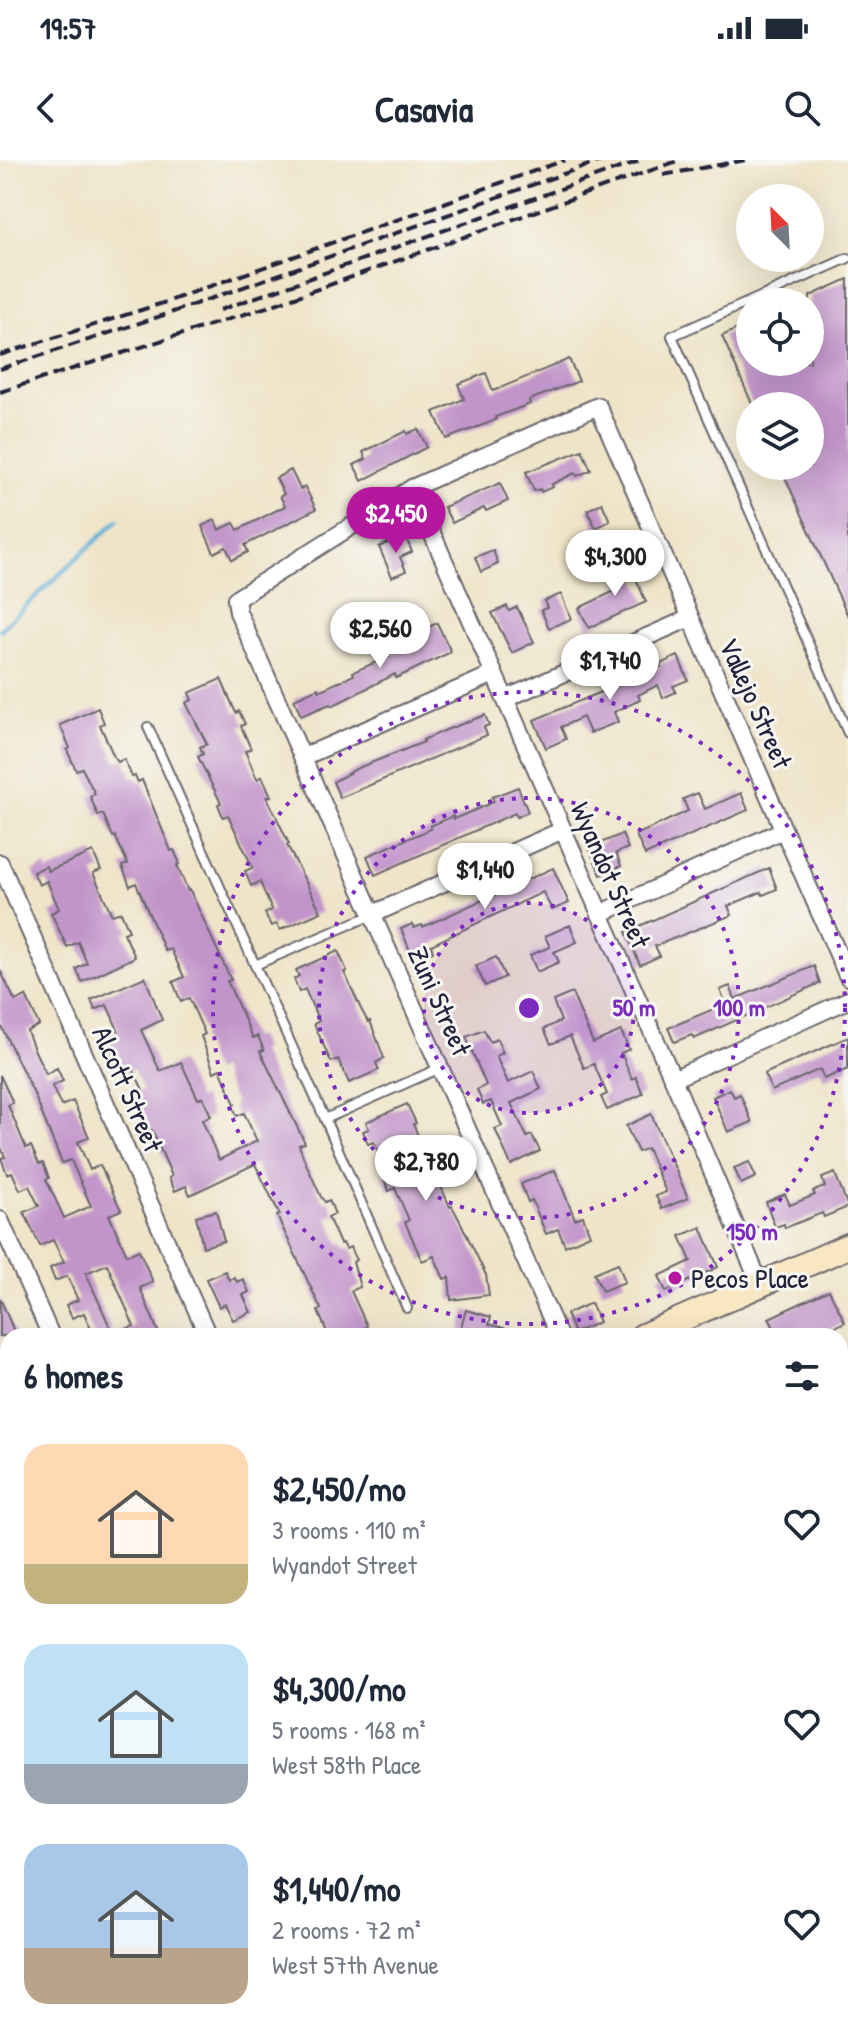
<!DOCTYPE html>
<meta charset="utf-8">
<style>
:root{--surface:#fff;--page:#f2f2f3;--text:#1f2937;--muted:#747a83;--accent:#b5179e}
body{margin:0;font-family:"Patrick Hand",sans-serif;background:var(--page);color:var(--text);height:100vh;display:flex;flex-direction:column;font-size:30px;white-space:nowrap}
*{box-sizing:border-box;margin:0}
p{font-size:26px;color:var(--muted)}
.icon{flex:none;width:44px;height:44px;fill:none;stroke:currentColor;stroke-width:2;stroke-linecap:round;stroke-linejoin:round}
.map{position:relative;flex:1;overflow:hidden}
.side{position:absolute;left:0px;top:1168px;width:848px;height:712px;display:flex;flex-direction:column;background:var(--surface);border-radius:24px 24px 0 0;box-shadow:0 8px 32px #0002}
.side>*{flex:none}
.needle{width:52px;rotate:336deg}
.tools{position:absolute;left:736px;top:24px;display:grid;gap:16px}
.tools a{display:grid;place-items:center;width:88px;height:88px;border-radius:50%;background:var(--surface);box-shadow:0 8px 32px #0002;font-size:40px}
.price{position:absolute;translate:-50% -68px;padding:0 18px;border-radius:28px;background:#fff;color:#222;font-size:26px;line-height:52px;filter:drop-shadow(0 2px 4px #0008)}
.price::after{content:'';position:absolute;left:50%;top:48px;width:24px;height:18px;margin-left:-12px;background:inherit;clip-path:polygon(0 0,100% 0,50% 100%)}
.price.on{background:var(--accent);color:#fff}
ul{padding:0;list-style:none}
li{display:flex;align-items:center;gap:24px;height:200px;padding:0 24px}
li span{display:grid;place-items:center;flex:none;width:224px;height:160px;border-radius:24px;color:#555}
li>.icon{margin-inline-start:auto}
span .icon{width:96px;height:96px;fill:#fffc;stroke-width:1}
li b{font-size:34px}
h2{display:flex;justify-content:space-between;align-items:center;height:96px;padding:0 24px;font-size:34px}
.status{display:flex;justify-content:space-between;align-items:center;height:56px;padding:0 40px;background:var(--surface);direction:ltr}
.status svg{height:22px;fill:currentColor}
header{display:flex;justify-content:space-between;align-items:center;height:104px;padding:0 24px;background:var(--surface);font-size:36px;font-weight:700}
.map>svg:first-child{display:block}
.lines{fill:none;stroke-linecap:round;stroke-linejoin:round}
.stream{stroke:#5db1d9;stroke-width:4}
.building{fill:#c295ca;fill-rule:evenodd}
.lane-casing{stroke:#6a666c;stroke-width:12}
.street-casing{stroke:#6a666c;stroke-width:20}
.secondary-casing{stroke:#6a666c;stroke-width:28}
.lane{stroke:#fff;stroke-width:8}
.street{stroke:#fff;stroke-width:16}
.secondary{stroke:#f9e7c3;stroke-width:24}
.rail{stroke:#22223b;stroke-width:4;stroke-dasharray:12 6;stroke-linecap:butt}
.ring{fill:none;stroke:#7b2cbf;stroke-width:4;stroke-dasharray:4 8}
.poi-dot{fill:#b5179e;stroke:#f6f6f2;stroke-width:3}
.labels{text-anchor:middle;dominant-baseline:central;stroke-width:6;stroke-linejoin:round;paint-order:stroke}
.street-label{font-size:28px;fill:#22223b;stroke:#f6f6f2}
.poi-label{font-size:28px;fill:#22223b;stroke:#f6f6f2;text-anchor:start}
.centre{fill:#7b2cbf;stroke:#f6f6f2;stroke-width:4}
.ring-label{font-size:24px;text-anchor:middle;font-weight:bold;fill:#7b2cbf;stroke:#f6f6f2;stroke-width:6;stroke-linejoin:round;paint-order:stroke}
</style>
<div class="status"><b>19:57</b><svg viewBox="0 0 49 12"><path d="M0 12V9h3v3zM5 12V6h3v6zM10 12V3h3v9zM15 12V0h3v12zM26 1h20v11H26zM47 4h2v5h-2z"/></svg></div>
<header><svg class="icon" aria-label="back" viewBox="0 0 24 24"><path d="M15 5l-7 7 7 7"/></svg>Casavia<svg class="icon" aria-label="search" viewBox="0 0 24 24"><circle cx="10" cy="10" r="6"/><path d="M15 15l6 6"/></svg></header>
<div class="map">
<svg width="848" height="1880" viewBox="0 0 848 1880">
<rect width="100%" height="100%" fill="#f6f6f2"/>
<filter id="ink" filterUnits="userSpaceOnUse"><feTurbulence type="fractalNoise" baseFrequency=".0125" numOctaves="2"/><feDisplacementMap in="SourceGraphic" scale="16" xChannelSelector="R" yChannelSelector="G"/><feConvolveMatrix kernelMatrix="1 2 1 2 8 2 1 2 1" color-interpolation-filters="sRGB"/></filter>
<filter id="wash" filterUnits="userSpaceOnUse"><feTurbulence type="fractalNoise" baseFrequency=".006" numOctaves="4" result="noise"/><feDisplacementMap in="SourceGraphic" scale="32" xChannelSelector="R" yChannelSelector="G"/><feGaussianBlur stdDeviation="1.8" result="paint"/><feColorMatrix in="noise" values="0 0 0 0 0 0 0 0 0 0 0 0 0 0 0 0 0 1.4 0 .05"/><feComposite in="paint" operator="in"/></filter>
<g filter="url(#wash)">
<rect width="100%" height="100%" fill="#efe4c8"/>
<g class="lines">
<path class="stream" d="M 0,470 L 118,360"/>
</g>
<g id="blocks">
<g class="building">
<path d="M 848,119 L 848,456 L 780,306 L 810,306 L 810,246 L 753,246 L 722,176 L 750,163 L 750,202 L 810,202 L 810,136 Z"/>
<path d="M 569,199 L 579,221 L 529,240 L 530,244 L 495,257 L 496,260 L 446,279 L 434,252 L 464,239 L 458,224 L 486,213 L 493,231 Z"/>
<path d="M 418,269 L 427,287 L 362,321 L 354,305 L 366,299 L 363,292 L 406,271 L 407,274 Z"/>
<path d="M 582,290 L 591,310 L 577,316 L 575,313 L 552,324 L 553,327 L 541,332 L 540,329 L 534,331 L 526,312 Z"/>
<path d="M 291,310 L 300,329 L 305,327 L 316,349 L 245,385 L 248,392 L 232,400 L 226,387 L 214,393 L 202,366 L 215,360 L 219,370 L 234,363 L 238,370 L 285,346 L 280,336 L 284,334 L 276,318 Z"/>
<path d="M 500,323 L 508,341 L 486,351 L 484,348 L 452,363 L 444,347 Z"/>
<path d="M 602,343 L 610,361 L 596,368 L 587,350 Z"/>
<path d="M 405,375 L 412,392 L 400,397 L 406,411 L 392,417 L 379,387 Z"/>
<path d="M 493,390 L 498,404 L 481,412 L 475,397 Z"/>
<path d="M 628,400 L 646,442 L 589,468 L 579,448 L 621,428 L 612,407 Z"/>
<path d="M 561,434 L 571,459 L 549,468 L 541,450 L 547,448 L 544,441 Z"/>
<path d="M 507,446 L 509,451 L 517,447 L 534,482 L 512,493 L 492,453 Z"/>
<path d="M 437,463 L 451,492 L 396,518 L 395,514 L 332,546 L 330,544 L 301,556 L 294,539 L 318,528 L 319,531 L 354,515 L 353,512 L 388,497 L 386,493 L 419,479 L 416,473 Z"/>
<path d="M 678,496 L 688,520 L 673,526 L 676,532 L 663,538 L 658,525 L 638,535 L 640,540 L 614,552 L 618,562 L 590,573 L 583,557 L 561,567 L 566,579 L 546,588 L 534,560 L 661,507 L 660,504 Z"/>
<path d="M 221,519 L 236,553 L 239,551 L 245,564 L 241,566 L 251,589 L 245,591 L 257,619 L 262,616 L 271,636 L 267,637 L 289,684 L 287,685 L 321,752 L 280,770 L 277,764 L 271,766 L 265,753 L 272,750 L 260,722 L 251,726 L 245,711 L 252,708 L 251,704 L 228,655 L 223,657 L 218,644 L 221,643 L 198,597 L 203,594 L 200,587 L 207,584 L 186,543 L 192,540 L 189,533 Z"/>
<path d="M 98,548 L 104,563 L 100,565 L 114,597 L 118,602 L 124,599 L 132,617 L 135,616 L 138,622 L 142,620 L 171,691 L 174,690 L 180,704 L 177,705 L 188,731 L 190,730 L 231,820 L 227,821 L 253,878 L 258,876 L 264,890 L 260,891 L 305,983 L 299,985 L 304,999 L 321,1037 L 325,1042 L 329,1040 L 335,1054 L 328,1057 L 340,1084 L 343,1083 L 346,1089 L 350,1087 L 356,1100 L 353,1102 L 360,1127 L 351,1131 L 367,1166 L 364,1168 L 367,1176 L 331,1176 L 326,1170 L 318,1151 L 321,1149 L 277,1056 L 280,1055 L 255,1004 L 190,1035 L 186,1026 L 175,1031 L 169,1018 L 172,1016 L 152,970 L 149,971 L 132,935 L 143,930 L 133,909 L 122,914 L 116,902 L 106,875 L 118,870 L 107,845 L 95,850 L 91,840 L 145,817 L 162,860 L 141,870 L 160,911 L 181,902 L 198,939 L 203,937 L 211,956 L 202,960 L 219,1000 L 257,981 L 244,953 L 237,956 L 233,946 L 235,944 L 220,909 L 214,912 L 201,876 L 205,874 L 189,838 L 181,842 L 173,822 L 184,817 L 171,789 L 165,791 L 136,723 L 130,726 L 122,706 L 128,704 L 115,676 L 113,677 L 103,654 L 98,656 L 90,636 L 95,634 L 82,608 L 76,610 L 67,590 L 70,588 L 60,565 Z"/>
<path d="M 485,555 L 489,565 L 484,567 L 487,575 L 340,638 L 333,622 L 358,608 L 424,582 L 423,580 L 446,570 Z"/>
<path d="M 518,627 L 528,652 L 517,657 L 515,653 L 375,715 L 367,696 L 431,669 L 430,666 L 453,656 L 454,659 L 494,642 L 492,637 Z"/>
<path d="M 698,633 L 705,649 L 741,633 L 748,650 L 645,695 L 636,675 L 688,651 L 683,639 Z"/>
<path d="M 622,674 L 628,688 L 616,693 L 621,706 L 601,715 L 589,688 Z"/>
<path d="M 93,692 L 101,710 L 93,713 L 112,755 L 121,752 L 129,771 L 124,773 L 135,797 L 82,822 L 76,809 L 87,803 L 78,782 L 67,787 L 51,753 L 59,749 L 47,721 L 39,725 L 33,712 L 46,706 L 48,711 Z"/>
<path d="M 553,708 L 569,743 L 552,750 L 543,732 L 431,785 L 433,792 L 419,798 L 416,791 L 411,793 L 401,769 L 412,764 L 414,768 L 422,765 L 423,767 Z"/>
<path d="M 769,708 L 777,729 L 763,735 L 761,732 L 728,746 L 732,755 L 655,786 L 660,796 L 640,805 L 626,772 Z"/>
<path d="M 570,765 L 577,782 L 554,792 L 559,802 L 537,812 L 530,795 L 550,787 L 545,776 Z"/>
<path d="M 338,791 L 347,811 L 344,812 L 361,849 L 368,862 L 370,861 L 384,898 L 376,903 L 379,910 L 349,923 L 338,899 L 331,902 L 314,864 L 319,861 L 305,829 L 299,832 L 294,819 L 299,816 L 296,810 Z"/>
<path d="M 496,797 L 505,817 L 485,826 L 476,806 Z"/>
<path d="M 814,806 L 820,823 L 694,879 L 692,875 L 674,882 L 668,868 L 726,844 L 720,830 L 730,826 L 735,839 Z"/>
<path d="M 0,810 L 15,841 L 26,836 L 39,865 L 27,871 L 34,889 L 46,914 L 57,908 L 63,921 L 52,926 L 61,946 L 73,941 L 89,977 L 78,982 L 90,1010 L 100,1005 L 121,1050 L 109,1055 L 127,1095 L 139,1090 L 153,1122 L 140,1128 L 160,1176 L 94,1176 L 84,1153 L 72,1158 L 66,1145 L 78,1140 L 67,1116 L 55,1121 L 50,1108 L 64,1102 L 53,1080 L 40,1086 L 24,1052 L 39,1046 L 29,1026 L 20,1030 L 12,1012 L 7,1014 L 1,998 L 5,997 L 0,985 L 0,915 L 13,943 L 8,945 L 26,988 L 31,986 L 39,1004 L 43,1003 L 49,1018 L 46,1019 L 64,1058 L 91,1046 L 71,1000 L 62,1003 L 34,934 L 0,864 ZM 107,1104 L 134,1166 L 113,1174 L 86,1113 Z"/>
<path d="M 572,833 L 593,883 L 621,871 L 629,889 L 621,893 L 632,919 L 636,917 L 643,934 L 607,950 L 601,937 L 607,934 L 594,904 L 584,908 L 570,876 L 551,884 L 544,869 L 561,861 L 553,841 Z"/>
<path d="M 484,870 L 490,882 L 497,879 L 503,893 L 496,896 L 508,923 L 533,911 L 541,929 L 511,943 L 527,977 L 532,975 L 540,991 L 511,1005 L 495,969 L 502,966 L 491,941 L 483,944 L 477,930 L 486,925 L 466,877 Z"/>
<path d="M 848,877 L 848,909 L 824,919 L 820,909 L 772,931 L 764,914 Z"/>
<path d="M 730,929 L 734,937 L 740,934 L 752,962 L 728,972 L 713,937 Z"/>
<path d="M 407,944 L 416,963 L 413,964 L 450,1047 L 452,1046 L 460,1061 L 486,1115 L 489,1135 L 451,1140 L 449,1117 L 444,1119 L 434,1096 L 422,1101 L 405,1062 L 409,1060 L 395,1028 L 389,1031 L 383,1016 L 388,1013 L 374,982 L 368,984 L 363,971 L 369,969 L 366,962 Z"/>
<path d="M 651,954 L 688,1038 L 662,1049 L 656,1036 L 666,1032 L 647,988 L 638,992 L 626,966 Z"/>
<path d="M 749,1002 L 756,1017 L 741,1024 L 734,1008 Z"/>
<path d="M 555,1010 L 575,1059 L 583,1056 L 590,1075 L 565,1086 L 558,1069 L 546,1074 L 532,1040 L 528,1042 L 521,1024 Z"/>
<path d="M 835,1013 L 848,1047 L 824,1057 L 822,1053 L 785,1068 L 784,1064 L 775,1067 L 766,1042 L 785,1034 L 790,1045 L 815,1035 L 813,1031 L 825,1027 L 822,1018 Z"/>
<path d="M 216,1051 L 224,1081 L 203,1087 L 196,1056 Z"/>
<path d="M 701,1067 L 718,1107 L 666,1132 L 659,1116 L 691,1101 L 680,1076 Z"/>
<path d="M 618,1103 L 625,1122 L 602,1131 L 594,1113 Z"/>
<path d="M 225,1111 L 229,1120 L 234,1117 L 237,1122 L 243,1119 L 249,1132 L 243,1135 L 251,1152 L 233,1160 L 225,1144 L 219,1147 L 206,1119 Z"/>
<path d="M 829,1130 L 845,1162 L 822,1173 L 821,1168 L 804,1176 L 796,1176 L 794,1172 L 778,1176 L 769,1158 Z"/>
<path d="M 0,1138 L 16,1176 L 0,1176 Z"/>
<path d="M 591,1143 L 599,1162 L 574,1173 L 566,1154 Z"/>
<path d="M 466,1150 L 491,1157 L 489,1164 L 519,1172 L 518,1176 L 479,1176 L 460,1170 Z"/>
</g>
</g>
</g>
<g filter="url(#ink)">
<use href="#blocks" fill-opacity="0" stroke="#6a666c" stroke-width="2"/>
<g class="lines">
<defs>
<g id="lane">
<path d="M 848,98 L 672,176 L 848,573"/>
<path d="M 148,567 L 255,805"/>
<path d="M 372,755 L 255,805 L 325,959 L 440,908"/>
<path d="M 325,959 L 407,1148"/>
</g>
<g id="street">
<path d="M 412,328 L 673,919 L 760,1124"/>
<path d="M 505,539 L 690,458"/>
<path d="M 303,597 L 494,514"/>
<path d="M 0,703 L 208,1176"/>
<path d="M 373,754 L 563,670"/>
<path d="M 600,754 L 783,670"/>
<path d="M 673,919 L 848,840"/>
<path d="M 0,1060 L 51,1176"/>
<path d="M 559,1176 L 238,452 L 236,439 L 412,328 L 598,246 L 848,817"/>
<path d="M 840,1333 L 848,1330"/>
<path d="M 0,1340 L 8,1344"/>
<path d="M 840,1563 L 848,1560"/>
<path d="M 840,1790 L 848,1786"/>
<path d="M 840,1825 L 848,1844"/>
<path d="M 165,1872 L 168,1880"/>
<path d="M 401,1872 L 404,1880"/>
<path d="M 638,1872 L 641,1880"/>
<path d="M 126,1880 L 145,1872"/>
</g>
<g id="secondary">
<path d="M 643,1176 L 848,1086"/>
<path d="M 0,1466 L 8,1463"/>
</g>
</defs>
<use href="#lane" class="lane-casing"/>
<use href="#street" class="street-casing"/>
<use href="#secondary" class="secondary-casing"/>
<use href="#lane" class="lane"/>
<use href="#street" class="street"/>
<use href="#secondary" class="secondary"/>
<g class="rail">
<path d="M 663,15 L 746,0"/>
<path d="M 220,150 L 642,0"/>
<path d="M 0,195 L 163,143 L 565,0"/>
<path d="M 0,209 L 173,152 L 603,0"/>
<path d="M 0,232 L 270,146 L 680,0"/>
</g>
</g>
</g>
<circle cx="529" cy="848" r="105" fill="#7b2cbf" fill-opacity=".12"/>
<g class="ring">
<circle cx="529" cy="848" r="105"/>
<circle cx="529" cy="848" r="210"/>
<circle cx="529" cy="848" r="316"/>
</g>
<circle class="poi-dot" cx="675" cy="1118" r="8"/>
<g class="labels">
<g class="street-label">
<text transform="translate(756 543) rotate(66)">Vallejo Street</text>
<text transform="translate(611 715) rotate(66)">Wyandot Street</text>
<text transform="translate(440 841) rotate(66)">Zuni Street</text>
<text transform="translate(128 929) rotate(66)">Alcott Street</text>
</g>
<g class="poi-label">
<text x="691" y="1118">Pecos Place</text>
</g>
</g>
<circle cx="529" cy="848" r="12" class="centre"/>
<g class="ring-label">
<text x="634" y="856">50 m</text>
<text x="739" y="856">100 m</text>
<text x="752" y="1080">150 m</text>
</g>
</svg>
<div class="tools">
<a><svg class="needle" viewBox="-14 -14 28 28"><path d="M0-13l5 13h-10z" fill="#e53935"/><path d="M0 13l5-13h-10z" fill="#747a83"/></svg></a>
<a><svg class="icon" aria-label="locate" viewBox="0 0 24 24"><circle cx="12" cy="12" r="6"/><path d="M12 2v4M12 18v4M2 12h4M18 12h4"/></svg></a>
<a><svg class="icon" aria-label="layers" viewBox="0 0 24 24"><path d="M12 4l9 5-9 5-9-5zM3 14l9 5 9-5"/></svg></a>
</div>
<b class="price on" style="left:396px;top:395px">$2,450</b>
<b class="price" style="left:615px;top:438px">$4,300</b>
<b class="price" style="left:380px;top:510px">$2,560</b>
<b class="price" style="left:610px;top:542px">$1,740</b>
<b class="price" style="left:485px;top:751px">$1,440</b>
<b class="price" style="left:426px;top:1043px">$2,780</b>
<section class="side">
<h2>6 homes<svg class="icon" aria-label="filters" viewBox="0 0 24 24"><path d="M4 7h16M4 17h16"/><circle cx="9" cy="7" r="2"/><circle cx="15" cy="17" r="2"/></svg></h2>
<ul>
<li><span style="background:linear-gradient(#ffd9b3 75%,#c2b280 0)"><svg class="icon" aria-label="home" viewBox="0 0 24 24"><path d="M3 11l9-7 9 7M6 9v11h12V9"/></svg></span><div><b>$2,450/mo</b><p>3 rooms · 110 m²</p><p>Wyandot Street</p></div><svg class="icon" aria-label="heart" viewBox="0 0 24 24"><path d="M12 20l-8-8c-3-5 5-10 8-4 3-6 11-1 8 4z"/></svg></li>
<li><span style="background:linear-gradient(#bfe0f5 75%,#9aa5b1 0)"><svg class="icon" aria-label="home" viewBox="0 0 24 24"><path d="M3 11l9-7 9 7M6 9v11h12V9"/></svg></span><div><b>$4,300/mo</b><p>5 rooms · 168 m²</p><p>West 58th Place</p></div><svg class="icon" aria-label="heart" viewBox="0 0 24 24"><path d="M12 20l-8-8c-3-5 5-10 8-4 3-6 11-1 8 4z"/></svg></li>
<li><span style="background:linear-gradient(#a9c7e8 65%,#b9a48a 0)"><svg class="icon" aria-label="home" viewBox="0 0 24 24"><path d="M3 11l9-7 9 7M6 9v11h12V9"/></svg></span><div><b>$1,440/mo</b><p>2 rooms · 72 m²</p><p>West 57th Avenue</p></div><svg class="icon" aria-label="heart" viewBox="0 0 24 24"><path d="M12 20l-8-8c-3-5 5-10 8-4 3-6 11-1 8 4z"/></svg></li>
</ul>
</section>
</div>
